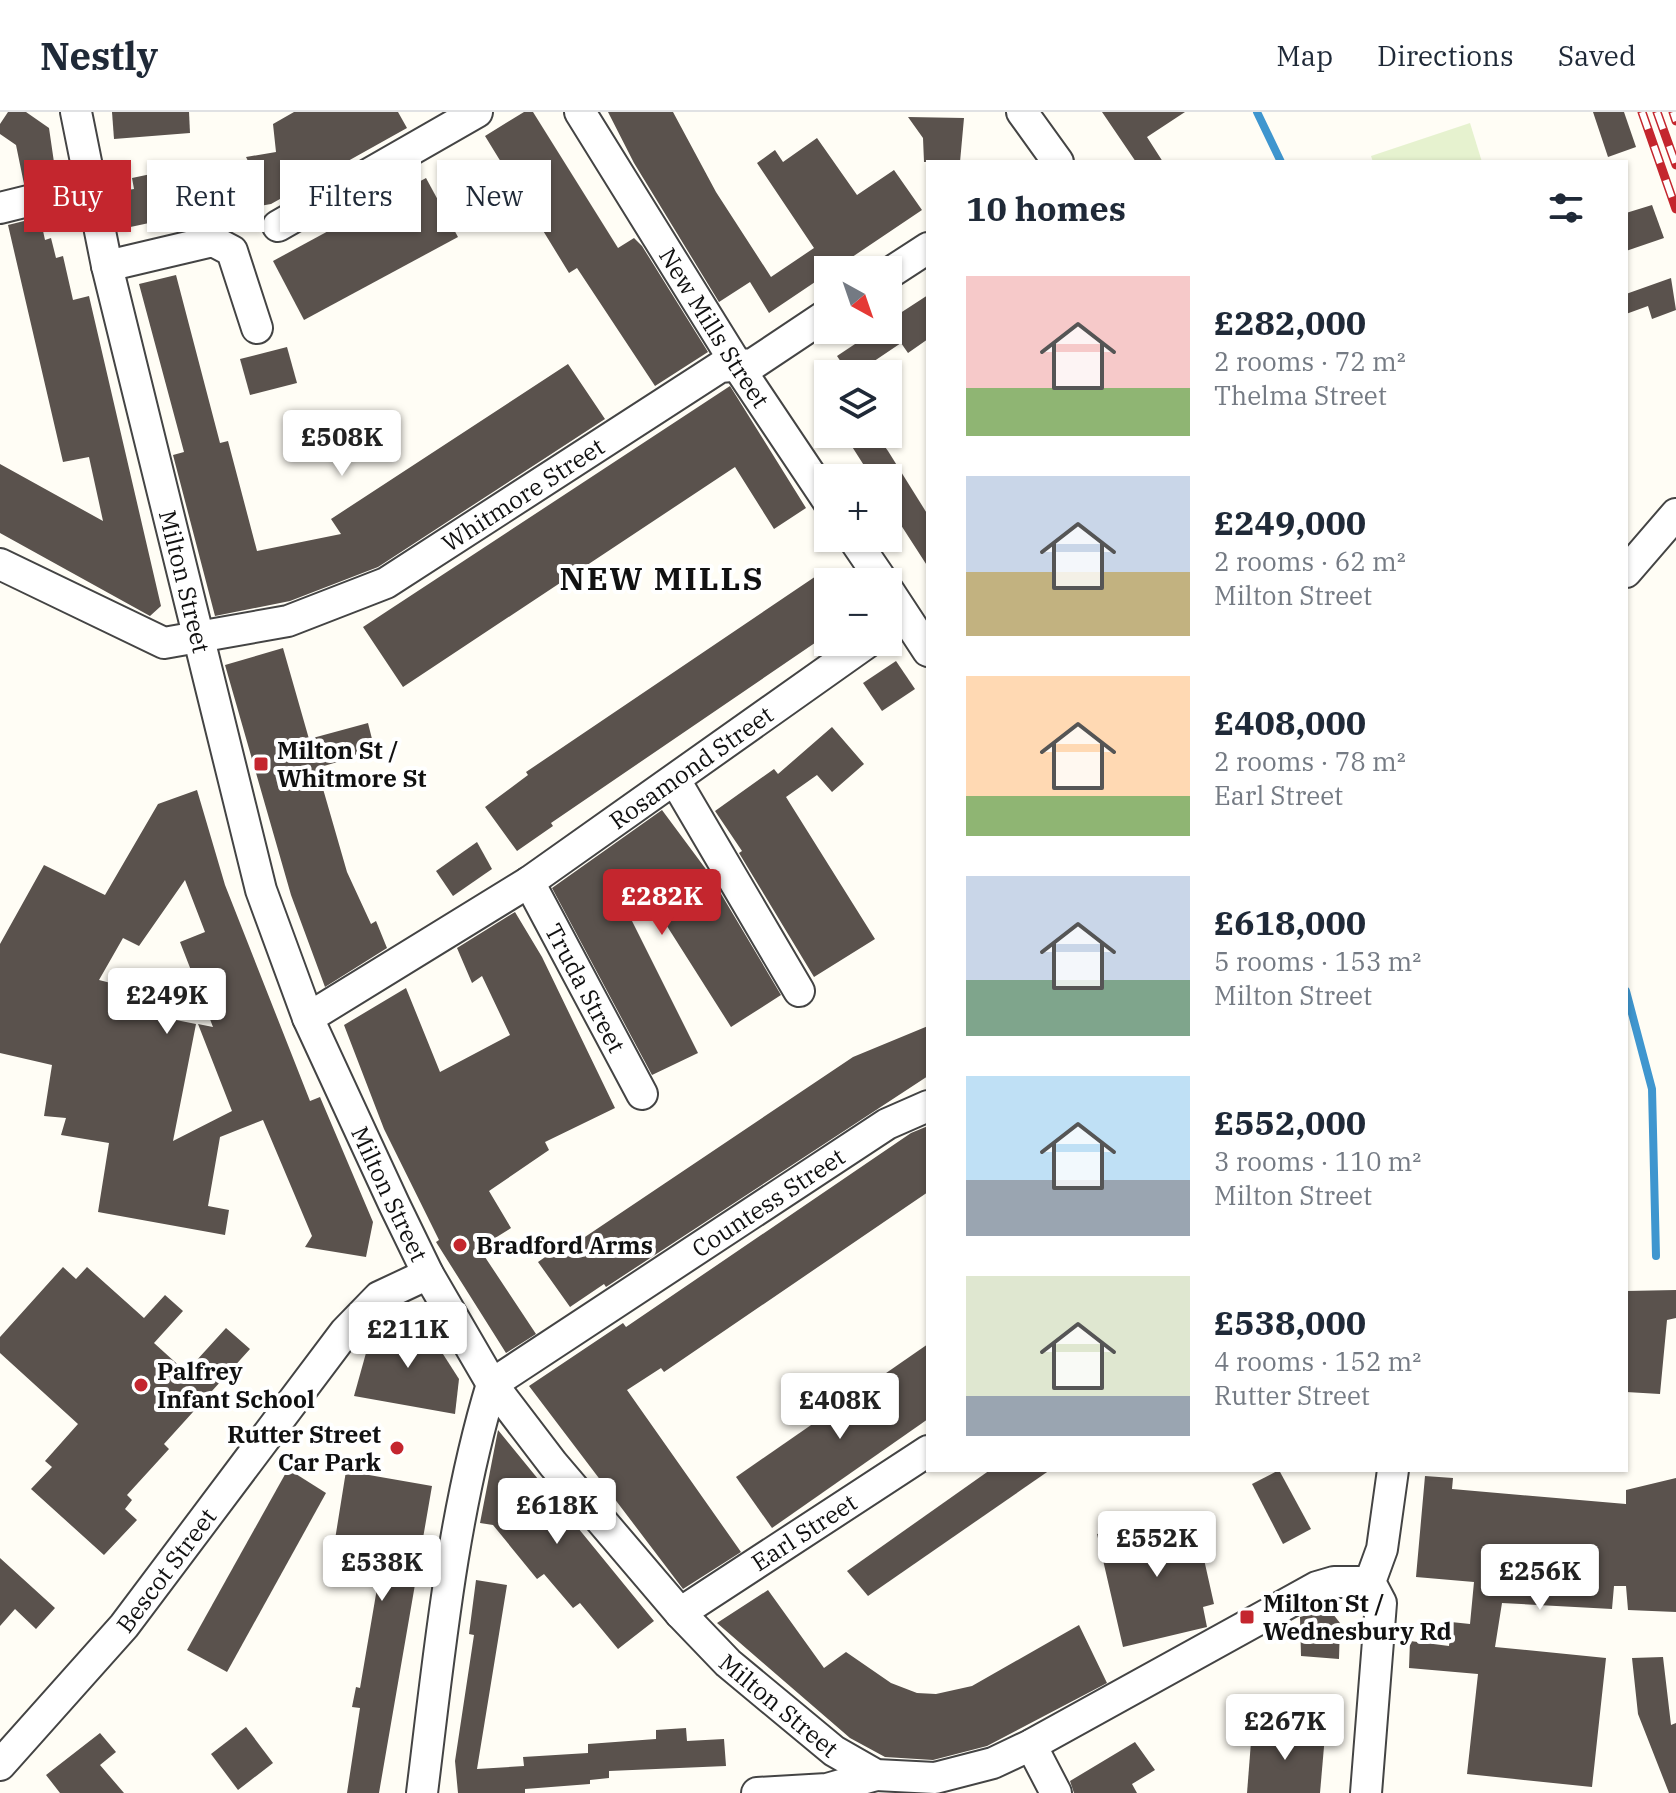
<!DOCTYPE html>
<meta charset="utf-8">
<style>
:root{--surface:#fff;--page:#f6f6f7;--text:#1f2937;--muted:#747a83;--line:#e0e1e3;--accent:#c4262e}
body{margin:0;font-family:"IBM Plex Serif",serif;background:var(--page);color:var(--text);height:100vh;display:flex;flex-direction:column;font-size:30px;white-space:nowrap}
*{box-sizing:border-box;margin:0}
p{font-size:26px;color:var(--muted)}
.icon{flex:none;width:44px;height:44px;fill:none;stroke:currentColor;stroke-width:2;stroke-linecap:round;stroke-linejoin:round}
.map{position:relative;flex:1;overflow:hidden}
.sheet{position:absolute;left:926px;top:48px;width:702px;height:1312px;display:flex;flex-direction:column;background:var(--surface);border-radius:0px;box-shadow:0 2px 6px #0004}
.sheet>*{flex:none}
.guide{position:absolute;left:24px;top:48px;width:760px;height:72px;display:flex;gap:16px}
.needle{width:52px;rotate:140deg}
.buttons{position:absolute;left:814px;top:144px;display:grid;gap:16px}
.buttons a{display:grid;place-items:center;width:88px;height:88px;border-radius:0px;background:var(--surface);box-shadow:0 2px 6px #0004;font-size:40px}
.price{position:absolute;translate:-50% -68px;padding:0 18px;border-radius:8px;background:#fff;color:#222;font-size:26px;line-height:52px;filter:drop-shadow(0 2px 4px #0008)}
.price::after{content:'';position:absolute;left:50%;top:48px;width:24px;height:18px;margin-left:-12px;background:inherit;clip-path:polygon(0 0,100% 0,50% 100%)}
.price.active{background:var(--accent);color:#fff}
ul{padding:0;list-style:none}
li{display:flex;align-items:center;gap:24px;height:200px;padding:0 40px}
li span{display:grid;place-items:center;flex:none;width:224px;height:160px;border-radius:0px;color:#555}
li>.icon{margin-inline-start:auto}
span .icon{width:96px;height:96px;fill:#fffc;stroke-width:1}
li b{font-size:34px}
h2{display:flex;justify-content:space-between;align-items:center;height:96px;padding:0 40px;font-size:34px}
.chip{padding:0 28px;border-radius:0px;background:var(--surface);box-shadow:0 2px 6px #0004;font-size:28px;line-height:72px}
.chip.active{background:var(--accent);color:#fff}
header{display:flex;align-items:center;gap:48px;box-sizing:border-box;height:112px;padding:0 40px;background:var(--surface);border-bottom:2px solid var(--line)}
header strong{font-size:38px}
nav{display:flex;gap:44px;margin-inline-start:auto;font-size:28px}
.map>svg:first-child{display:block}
.pitch{fill:#e6f2cf}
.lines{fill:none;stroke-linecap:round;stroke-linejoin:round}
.stream{stroke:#3f96cf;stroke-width:8}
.building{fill:#5a524d;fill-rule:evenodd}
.minor-casing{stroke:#444;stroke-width:34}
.minor{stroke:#fff;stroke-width:30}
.rail-casing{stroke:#c4262e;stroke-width:9}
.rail{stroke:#fff;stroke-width:6;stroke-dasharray:18;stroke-linecap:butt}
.poi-dot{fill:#c4262e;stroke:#fff;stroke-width:3}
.labels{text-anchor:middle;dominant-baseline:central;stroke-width:8;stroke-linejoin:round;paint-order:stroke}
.street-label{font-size:24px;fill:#111;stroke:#fff}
.poi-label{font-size:24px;font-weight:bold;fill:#111;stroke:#fff;text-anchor:start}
.district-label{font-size:32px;font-weight:bold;letter-spacing:2px;fill:#111;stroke:#fff}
</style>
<header>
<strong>Nestly</strong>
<nav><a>Map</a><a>Directions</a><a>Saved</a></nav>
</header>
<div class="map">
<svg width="1676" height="1681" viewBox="0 0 1676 1681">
<rect width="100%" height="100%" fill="#fffdf5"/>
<path class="pitch" d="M 1470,11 L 1482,50 L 1373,50 L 1371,44 Z"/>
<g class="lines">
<g class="stream">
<path d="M 1257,0 L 1281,50"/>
<path d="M 1626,879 L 1652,977 L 1656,1144"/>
</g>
</g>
<g class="building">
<path d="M 8,0 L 26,0 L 49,16 L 56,64 L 24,72 L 16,33 L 0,22 L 0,12 Z"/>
<path d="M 112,0 L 189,0 L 190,21 L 114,27 Z"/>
<path d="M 294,0 L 398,0 L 407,16 L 271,92 L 211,103 L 210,98 L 121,117 L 114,80 L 134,77 L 132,66 L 151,62 L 153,72 L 252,57 L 246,45 L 276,40 L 273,12 Z"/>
<path d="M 524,0 L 533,0 L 618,136 L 634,126 L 642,134 L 708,240 L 655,274 L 577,156 L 569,161 L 485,24 Z"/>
<path d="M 608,0 L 673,0 L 716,80 L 771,165 L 814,136 L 757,51 L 775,38 L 783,50 L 817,26 L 857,83 L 894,58 L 922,98 L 769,201 L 750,170 L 719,190 L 634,51 Z"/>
<path d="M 1102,0 L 1185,0 L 1147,25 L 1163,50 L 1136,50 Z"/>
<path d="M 1593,0 L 1624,0 L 1636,35 L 1608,45 Z"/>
<path d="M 908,5 L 964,6 L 960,50 L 924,50 L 923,26 Z"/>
<path d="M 426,66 L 458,125 L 304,208 L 273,149 Z"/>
<path d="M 1652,93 L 1664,126 L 1626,139 L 1626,101 Z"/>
<path d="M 40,105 L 45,128 L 51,126 L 56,146 L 63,144 L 73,188 L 89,184 L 161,494 L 150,504 L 0,421 L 0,352 L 103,409 L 89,345 L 63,350 L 8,113 Z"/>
<path d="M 176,163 L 220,331 L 228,329 L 257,439 L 341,422 L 331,407 L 568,252 L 605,307 L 378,455 L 290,489 L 215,504 L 173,343 L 184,340 L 139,172 Z"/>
<path d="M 1671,166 L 1676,198 L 1652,207 L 1648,194 L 1626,202 L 1626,182 Z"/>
<path d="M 928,183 L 928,227 L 908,241 L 901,231 L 855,262 L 849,262 L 837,244 L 876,218 L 888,218 L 888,209 Z"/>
<path d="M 287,235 L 297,271 L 250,283 L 240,247 Z"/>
<path d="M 730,274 L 806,396 L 774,417 L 735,355 L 403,575 L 363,515 Z"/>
<path d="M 844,322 L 876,322 L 888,339 L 928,403 L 928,455 L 888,393 L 888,366 L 872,366 Z"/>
<path d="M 828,456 L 828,522 L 551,711 L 553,714 L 517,739 L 485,695 L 528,663 L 526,660 Z"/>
<path d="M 283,536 L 309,627 L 368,611 L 375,639 L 317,656 L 347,760 L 371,812 L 376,809 L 387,836 L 325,875 L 291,783 L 225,553 Z"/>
<path d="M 896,549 L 915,577 L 882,599 L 863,571 Z"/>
<path d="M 832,615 L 864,652 L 832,680 L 817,663 L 786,685 L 875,827 L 814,865 L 739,741 L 742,739 L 715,699 L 774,657 L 778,662 Z"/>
<path d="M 197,678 L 225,773 L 310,989 L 320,985 L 373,1110 L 366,1145 L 305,1135 L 312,1124 L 263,1008 L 220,1025 L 208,1094 L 229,1098 L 225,1123 L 98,1100 L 109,1031 L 61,1023 L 66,1006 L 44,1004 L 52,953 L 0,941 L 0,832 L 44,753 L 105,783 L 158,692 ZM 185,768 L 205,820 L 180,830 L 213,915 L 198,912 L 232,999 L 173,1029 L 196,912 L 156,904 L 158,883 L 99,868 L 123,826 L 139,834 Z"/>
<path d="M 662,698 L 708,760 L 781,883 L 731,915 L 646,781 L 624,793 L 698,941 L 652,963 L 552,776 Z"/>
<path d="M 477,730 L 492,757 L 453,784 L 436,759 Z"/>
<path d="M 515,800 L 542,845 L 615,996 L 545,1030 L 549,1038 L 489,1079 L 511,1116 L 479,1136 L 536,1222 L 506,1241 L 436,1130 L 439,1128 L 384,1017 L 344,913 L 406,876 L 440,960 L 510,923 L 482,864 L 472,871 L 457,836 Z"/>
<path d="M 928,914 L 928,964 L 606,1175 L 604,1172 L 570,1195 L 538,1150 L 567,1130 L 570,1135 L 853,945 Z"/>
<path d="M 928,1014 L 928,1080 L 664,1260 L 661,1256 L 627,1278 L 741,1440 L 683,1477 L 529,1274 L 623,1211 L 626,1215 L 911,1021 Z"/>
<path d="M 63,1155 L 76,1167 L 87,1155 L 144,1206 L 165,1183 L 183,1199 L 154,1231 L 186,1260 L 226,1216 L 250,1237 L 164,1332 L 169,1337 L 127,1383 L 132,1388 L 125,1397 L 137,1408 L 104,1443 L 31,1377 L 52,1355 L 45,1349 L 78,1312 L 0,1241 L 0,1225 Z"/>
<path d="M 1676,1178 L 1676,1206 L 1667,1208 L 1660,1282 L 1626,1280 L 1626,1179 Z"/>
<path d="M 395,1208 L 425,1214 L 459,1267 L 455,1302 L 354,1284 L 371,1223 Z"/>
<path d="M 928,1232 L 928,1307 L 772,1416 L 736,1365 Z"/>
<path d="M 498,1318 L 654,1509 L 618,1537 L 580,1491 L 573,1496 L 544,1462 L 537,1467 L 493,1413 L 480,1411 Z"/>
<path d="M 288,1357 L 326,1381 L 227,1560 L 187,1538 Z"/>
<path d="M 990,1358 L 1050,1358 L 868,1484 L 847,1459 Z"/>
<path d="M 1279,1358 L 1311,1417 L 1283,1432 L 1252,1372 Z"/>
<path d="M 346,1359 L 432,1374 L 379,1681 L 347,1681 L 360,1596 L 352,1595 L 356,1575 L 360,1576 L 382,1447 L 333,1440 Z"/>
<path d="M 1425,1364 L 1453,1366 L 1452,1377 L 1626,1392 L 1626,1378 L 1676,1366 L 1676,1500 L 1628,1498 L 1626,1474 L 1614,1474 L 1612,1497 L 1502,1491 L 1495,1535 L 1606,1546 L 1592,1675 L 1467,1662 L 1478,1562 L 1409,1556 L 1410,1529 L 1449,1534 L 1451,1510 L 1470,1512 L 1474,1470 L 1416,1465 Z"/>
<path d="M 1182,1403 L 1184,1410 L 1195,1407 L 1214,1492 L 1203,1495 L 1207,1515 L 1123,1535 L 1097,1422 Z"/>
<path d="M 0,1446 L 55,1496 L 36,1517 L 15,1497 L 0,1514 Z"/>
<path d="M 476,1468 L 507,1473 L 477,1657 L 524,1654 L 523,1645 L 588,1641 L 588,1632 L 656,1627 L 656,1618 L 686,1616 L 687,1629 L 724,1627 L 726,1654 L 609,1659 L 609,1666 L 590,1668 L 590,1672 L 525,1677 L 525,1681 L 458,1681 L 455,1649 L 474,1523 L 469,1522 Z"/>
<path d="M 768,1478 L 824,1556 L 846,1540 L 891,1571 L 917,1581 L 936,1582 L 972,1574 L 1079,1513 L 1107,1571 L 987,1634 L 933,1648 L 885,1645 L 850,1626 L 717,1511 Z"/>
<path d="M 1329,1497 L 1340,1511 L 1339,1547 L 1301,1544 L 1300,1505 Z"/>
<path d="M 1663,1545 L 1671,1613 L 1676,1611 L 1676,1681 L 1669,1681 L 1638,1602 L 1632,1546 Z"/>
<path d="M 246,1615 L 273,1651 L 238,1678 L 211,1642 Z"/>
<path d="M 1252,1617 L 1325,1623 L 1320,1681 L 1247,1681 Z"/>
<path d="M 100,1621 L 116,1640 L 100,1653 L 124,1681 L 60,1681 L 46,1663 Z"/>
<path d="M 1135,1630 L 1155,1658 L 1132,1672 L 1137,1681 L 1074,1681 L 1070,1669 Z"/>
</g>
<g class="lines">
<defs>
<g id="minor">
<path id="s1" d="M 76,0 L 107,154 L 261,778 L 308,906 L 394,1092 L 428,1162 L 492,1272 L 553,1352 L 680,1501 L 728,1551 L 834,1639 L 876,1663 L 935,1666 L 993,1651 L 1031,1633 L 1317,1475 L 1334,1470 L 1370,1470"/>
<path id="s2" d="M 580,0 L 737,253 L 828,389"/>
<path d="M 1022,0 L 1058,50"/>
<path d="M 0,96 L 89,74"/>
<path d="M 278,114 L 477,0"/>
<path d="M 107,154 L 213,129 L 232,139 L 257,216"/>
<path d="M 888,162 L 928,136"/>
<path d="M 853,426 L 883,470"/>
<path id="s3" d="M 0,452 L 164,531 L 288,509 L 386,471 L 720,255 L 753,252 L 828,202"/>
<path d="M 1626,460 L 1676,402"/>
<path d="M 888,478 L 928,539"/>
<path d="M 675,668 L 799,879"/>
<path id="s4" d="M 529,770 L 642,982"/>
<path id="s5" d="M 308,906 L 529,770 L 868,530"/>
<path id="s6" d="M 680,1501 L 928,1339"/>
<path d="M 1031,1633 L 1056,1681"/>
<path id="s7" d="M 0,1653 L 124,1514 L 345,1220 L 379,1185 L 428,1162"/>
<path id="s8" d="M 422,1681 C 439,1544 452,1404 492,1272 L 887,1012 L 928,994"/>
<path d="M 757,1681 L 827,1677 L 876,1663"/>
<path d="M 1366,1681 L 1381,1491 L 1370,1470 L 1382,1437 L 1393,1358"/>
</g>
</defs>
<use href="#minor" class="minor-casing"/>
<use href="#minor" class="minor"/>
<defs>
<g id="rail">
<path d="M 1642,0 L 1676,97"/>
<path d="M 1657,0 L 1676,53"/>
<path d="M 1673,0 L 1676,9"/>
</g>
</defs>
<use href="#rail" class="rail-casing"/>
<use href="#rail" class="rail"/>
</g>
<g class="poi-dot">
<rect x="253" y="644" width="16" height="16" rx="4"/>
<circle cx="460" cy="1133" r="8"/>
<circle cx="141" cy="1273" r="8"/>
<circle cx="397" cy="1336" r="8"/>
<rect x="1239" y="1497" width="16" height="16" rx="4"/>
</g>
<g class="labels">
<g class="street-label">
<text stroke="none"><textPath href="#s2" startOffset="254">New Mills Street</textPath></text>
<text stroke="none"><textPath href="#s3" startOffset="576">Whitmore Street</textPath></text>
<text stroke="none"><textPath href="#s1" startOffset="482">Milton Street</textPath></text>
<text stroke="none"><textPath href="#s5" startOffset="458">Rosamond Street</textPath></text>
<text stroke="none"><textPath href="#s4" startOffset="120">Truda Street</textPath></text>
<text stroke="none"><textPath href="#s1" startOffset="1130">Milton Street</textPath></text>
<text stroke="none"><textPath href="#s8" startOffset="746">Countess Street</textPath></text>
<text stroke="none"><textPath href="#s6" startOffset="148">Earl Street</textPath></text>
<text stroke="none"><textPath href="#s7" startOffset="256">Bescot Street</textPath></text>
<text stroke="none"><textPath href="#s1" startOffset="1778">Milton Street</textPath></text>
</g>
<g class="poi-label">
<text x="277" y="638">Milton St /<tspan x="277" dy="28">Whitmore St</tspan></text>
<text x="476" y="1133">Bradford Arms</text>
<text x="157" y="1259">Palfrey<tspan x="157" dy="28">Infant School</tspan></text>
<text x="381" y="1322" text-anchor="end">Rutter Street<tspan x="381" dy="28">Car Park</tspan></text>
<text x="1263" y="1491">Milton St /<tspan x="1263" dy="28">Wednesbury Rd</tspan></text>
</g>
<g class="district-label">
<text x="662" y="466">NEW MILLS</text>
</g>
</g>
</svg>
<div class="buttons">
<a><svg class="needle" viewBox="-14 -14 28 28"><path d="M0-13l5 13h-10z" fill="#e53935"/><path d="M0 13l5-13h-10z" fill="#747a83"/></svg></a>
<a><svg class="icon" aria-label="layers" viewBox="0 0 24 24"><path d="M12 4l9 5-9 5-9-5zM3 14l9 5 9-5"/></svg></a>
<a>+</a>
<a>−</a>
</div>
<b class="price" style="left:342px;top:366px">£508K</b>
<b class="price active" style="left:662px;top:825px">£282K</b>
<b class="price" style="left:167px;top:924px">£249K</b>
<b class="price" style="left:408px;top:1258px">£211K</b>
<b class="price" style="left:840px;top:1329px">£408K</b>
<b class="price" style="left:557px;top:1434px">£618K</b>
<b class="price" style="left:1157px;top:1467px">£552K</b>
<b class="price" style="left:382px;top:1491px">£538K</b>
<b class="price" style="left:1540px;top:1500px">£256K</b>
<b class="price" style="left:1285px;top:1650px">£267K</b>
<div class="guide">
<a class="chip active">Buy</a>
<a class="chip">Rent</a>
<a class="chip">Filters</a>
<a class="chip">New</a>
</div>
<section class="sheet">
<h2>10 homes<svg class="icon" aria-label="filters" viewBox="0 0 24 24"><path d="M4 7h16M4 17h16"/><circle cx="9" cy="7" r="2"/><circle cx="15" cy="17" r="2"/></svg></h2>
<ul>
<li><span style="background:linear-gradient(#f6c9c9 70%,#8fb573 0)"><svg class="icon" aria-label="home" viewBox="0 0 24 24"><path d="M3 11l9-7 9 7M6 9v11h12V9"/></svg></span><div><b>£282,000</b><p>2 rooms · 72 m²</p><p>Thelma Street</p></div></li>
<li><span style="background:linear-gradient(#c9d6e8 60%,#c2b280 0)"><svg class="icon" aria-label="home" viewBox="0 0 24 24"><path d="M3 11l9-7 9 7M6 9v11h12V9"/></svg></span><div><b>£249,000</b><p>2 rooms · 62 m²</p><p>Milton Street</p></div></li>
<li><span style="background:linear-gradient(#ffd9b3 75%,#8fb573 0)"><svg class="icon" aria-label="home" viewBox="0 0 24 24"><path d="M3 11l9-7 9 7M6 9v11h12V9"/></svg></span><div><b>£408,000</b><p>2 rooms · 78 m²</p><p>Earl Street</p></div></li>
<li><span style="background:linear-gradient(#c9d6e8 65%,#7fa58c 0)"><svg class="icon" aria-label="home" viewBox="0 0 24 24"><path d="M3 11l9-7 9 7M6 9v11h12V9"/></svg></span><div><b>£618,000</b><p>5 rooms · 153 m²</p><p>Milton Street</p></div></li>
<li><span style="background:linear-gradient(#bfe0f5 65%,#9aa5b1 0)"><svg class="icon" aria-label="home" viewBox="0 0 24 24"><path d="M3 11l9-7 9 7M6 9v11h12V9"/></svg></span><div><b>£552,000</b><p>3 rooms · 110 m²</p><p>Milton Street</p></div></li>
<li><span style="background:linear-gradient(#dfe7d0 75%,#9aa5b1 0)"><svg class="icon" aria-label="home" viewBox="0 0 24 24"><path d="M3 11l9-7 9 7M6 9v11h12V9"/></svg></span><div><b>£538,000</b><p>4 rooms · 152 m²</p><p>Rutter Street</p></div></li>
</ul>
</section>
</div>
